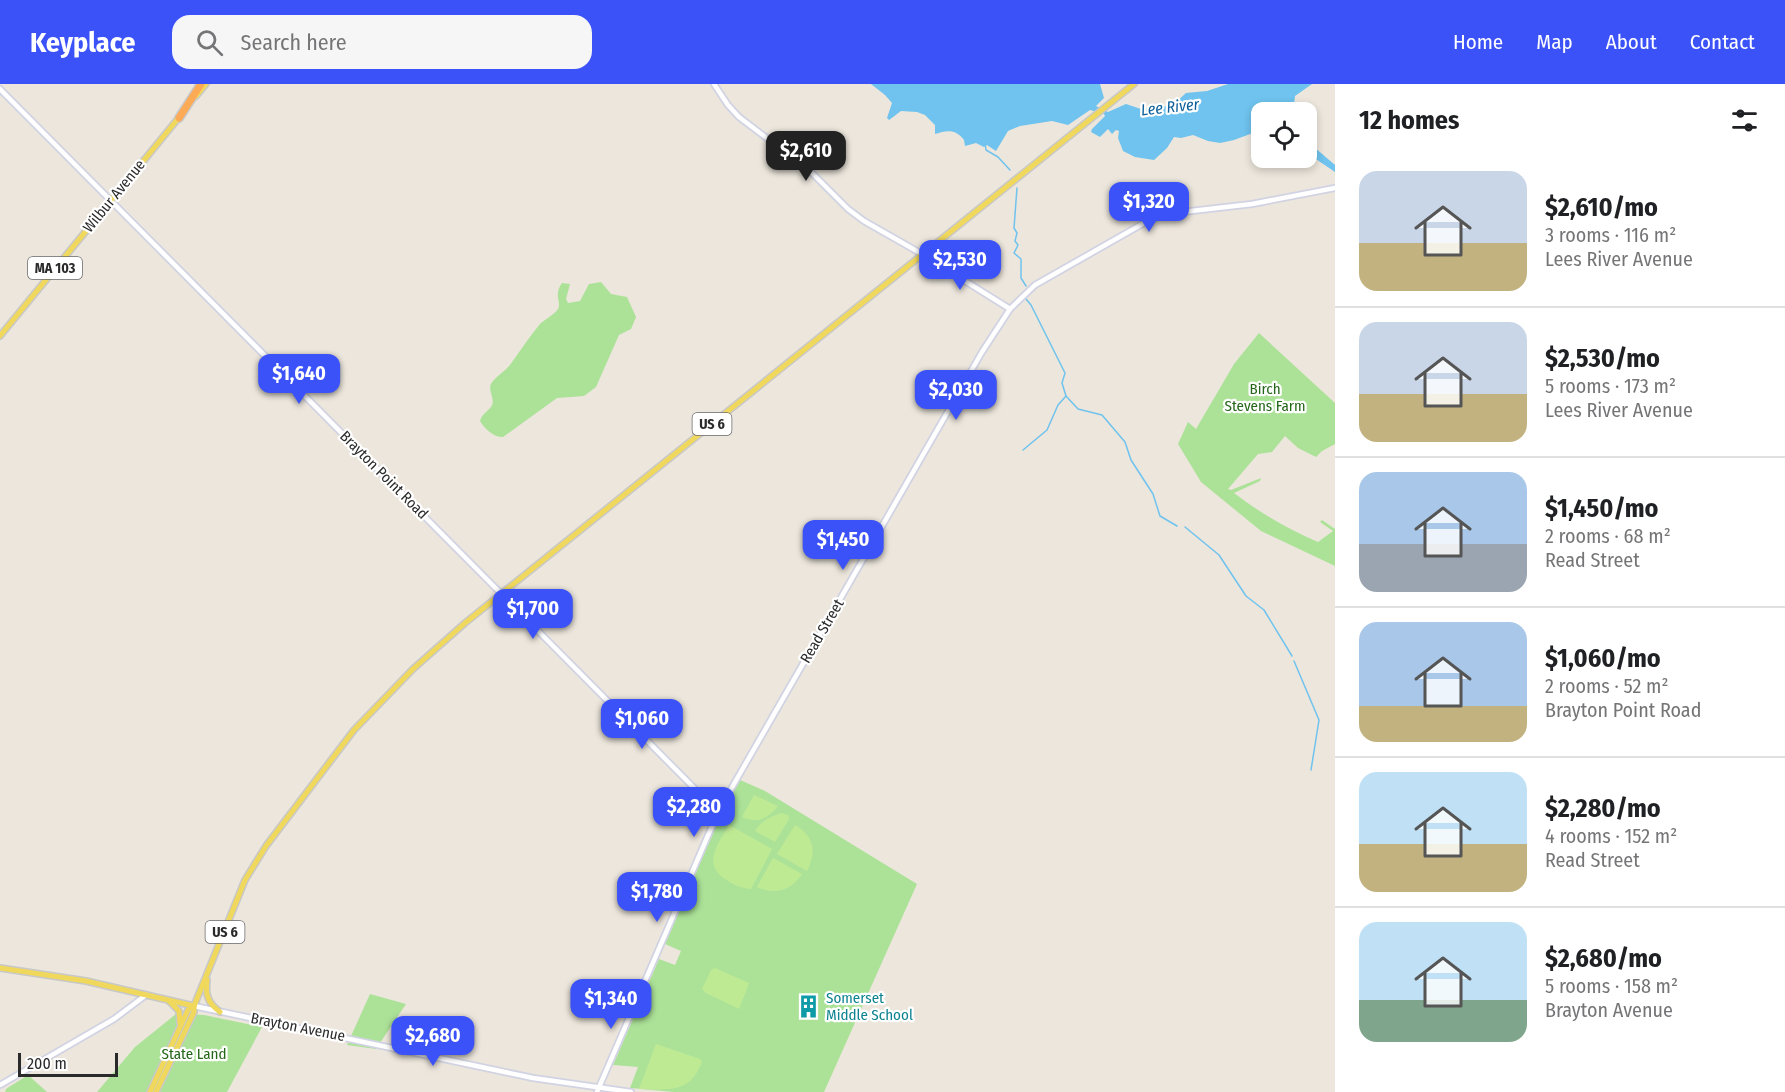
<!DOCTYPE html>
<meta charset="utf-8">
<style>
:root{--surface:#fff;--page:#f6f6f6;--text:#202124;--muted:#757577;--line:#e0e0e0;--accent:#3c52f9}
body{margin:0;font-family:"Fira Sans Condensed",sans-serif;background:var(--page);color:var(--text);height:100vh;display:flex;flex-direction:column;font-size:22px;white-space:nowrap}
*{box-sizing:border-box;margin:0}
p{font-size:20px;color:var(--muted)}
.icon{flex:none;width:33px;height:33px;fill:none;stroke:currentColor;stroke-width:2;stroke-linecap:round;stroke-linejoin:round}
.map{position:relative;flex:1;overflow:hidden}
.panel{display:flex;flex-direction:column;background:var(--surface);width:450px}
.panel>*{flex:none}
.controls{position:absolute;left:1251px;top:18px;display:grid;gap:12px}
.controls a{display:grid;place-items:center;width:66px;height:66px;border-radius:12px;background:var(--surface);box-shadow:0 3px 9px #0003;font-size:30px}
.scale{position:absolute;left:18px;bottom:15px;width:100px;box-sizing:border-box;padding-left:6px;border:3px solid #2a2a2a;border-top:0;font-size:16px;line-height:21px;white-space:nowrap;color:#2a2a2a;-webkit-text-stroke:4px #fff;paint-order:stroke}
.price{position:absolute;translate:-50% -51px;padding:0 14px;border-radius:12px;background:var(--accent);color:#fff;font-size:20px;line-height:39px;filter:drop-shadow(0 2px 3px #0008)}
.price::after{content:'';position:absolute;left:50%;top:36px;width:18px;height:14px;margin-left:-9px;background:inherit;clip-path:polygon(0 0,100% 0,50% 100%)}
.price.current{background:#222;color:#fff}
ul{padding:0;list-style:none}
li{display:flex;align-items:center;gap:18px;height:150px;padding:0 24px}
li+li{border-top:2px solid var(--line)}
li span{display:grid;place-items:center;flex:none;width:168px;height:120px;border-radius:18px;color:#555}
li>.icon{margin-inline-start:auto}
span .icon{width:72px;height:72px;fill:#fffc;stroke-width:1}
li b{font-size:26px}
h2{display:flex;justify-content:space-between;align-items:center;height:72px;padding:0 24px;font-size:26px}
header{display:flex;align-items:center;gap:36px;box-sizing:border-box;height:84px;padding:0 30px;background:var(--accent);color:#fff}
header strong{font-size:28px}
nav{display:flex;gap:33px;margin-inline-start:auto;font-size:21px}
.search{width:420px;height:54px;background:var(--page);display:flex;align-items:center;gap:15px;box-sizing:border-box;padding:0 21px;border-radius:18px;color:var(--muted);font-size:22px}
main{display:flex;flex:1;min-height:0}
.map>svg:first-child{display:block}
.green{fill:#ace298}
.pitch{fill:#bfea94}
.water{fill:#6fc3ee}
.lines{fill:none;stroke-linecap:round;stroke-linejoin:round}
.stream{stroke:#6fc3ee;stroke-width:1.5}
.secondary-casing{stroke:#d1d3e3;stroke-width:8}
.primary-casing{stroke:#c8c8c8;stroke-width:8}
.highway-casing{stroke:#c8c8c8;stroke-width:10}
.secondary{stroke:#fff;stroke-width:4.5}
.primary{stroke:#f0d85d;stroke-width:5}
.highway{stroke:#fdaa56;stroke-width:7}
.labels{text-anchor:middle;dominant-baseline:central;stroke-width:4.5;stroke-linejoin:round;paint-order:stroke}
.shield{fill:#fff;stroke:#6a6a6a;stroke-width:1.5}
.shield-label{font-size:14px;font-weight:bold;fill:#2a2a2a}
.street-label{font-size:15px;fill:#2a2a2a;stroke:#fff}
.park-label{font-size:15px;fill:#25671a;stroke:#fff}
.culture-label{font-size:15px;fill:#0d838f;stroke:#fff;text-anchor:start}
.water-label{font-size:16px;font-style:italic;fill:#0e609a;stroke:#fff}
</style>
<header>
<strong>Keyplace</strong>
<div class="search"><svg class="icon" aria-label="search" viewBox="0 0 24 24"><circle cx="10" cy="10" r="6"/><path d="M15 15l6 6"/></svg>Search here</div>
<nav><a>Home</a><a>Map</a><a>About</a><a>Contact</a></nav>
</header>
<main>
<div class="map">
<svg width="1335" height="1008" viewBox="0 0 1335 1008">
<rect width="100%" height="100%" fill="#ece6dc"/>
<g class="green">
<path d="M 601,198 L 611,210 L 627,213 L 636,233 L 631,245 L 619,251 L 596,303 L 584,312 L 557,314 L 503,353 C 493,353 485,345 480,337 C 482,330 487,328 491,323 C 497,314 485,306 493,297 C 498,291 505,287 510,281 C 520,267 529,253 540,240 C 545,235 554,231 558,225 C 562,219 553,211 562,199 L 570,200 L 566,215 L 568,219 L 580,217 L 589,200 Z"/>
<path d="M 1259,249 L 1335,319 L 1335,360 L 1322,367 L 1316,373 L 1298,364 L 1285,352 L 1272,368 L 1258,370 L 1228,405 L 1231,406 L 1261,394 L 1260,397 L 1234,409 C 1260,429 1288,445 1318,458 L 1333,447 L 1320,438 L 1322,436 L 1335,445 L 1335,482 L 1261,447 L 1201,398 L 1178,360 L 1188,338 L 1196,345 L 1234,280 Z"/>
<path d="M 740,696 L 765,707 L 917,800 L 824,1008 L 674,1008 L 630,1004 L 638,983 L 613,981 L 659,875 L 675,881 L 681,867 L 665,860 L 722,728 Z"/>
<path d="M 370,910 L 406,920 L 376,965 L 347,961 Z"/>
<path d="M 176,930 L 204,931 L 262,943 L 227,1008 L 97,1008 L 135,963 Z"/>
<path d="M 28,991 L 47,1008 L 5,1008 L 6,1005 Z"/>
</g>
<g class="pitch">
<path d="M 754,711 L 778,722 C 769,734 757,740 742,733 Z"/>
<path d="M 781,729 L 788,731 L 789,735 L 775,758 L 755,747 C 761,737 770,733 781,729 Z"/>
<path d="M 729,741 L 772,765 L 751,805 C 740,804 734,801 725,795 C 702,779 718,760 729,741 Z"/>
<path d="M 795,741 C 814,752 817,768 807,787 L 777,770 Z"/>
<path d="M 773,774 L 802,790 C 791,807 775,811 757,803 Z"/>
<path d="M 715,884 L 749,899 L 739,925 L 706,909 L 702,905 L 711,886 Z"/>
<path d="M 656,960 L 700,975 L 702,978 C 690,1008 673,1006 639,1005 Z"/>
</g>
<g class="water">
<path d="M 871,0 L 1100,0 L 1104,14 L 1096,22 L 1108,28 L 1126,20 L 1141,25 L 1167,22 L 1174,20 L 1186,9 L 1207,7 L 1228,0 L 1312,0 L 1295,12 L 1293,28 L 1262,28 L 1261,46 L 1234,56 L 1220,59 L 1208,57 L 1193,51 L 1181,54 L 1174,53 L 1167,64 L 1154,76 L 1135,73 L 1123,67 L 1118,54 L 1119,47 L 1116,46 L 1112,50 L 1108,45 L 1100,53 L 1091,48 L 1092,45 L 1105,32 L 1104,30 L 1090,26 L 1068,41 L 1052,37 L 1020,42 L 1008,47 L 996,67 L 987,61 L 984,63 L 976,59 L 965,62 L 964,56 C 956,45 947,46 935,50 L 935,41 L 925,31 L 917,28 L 901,27 L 889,36 L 887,34 L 892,19 L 885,11 Z"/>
<path d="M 1307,47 L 1314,63 L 1335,81 L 1335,88 L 1307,69 Z"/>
</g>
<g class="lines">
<g class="stream">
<path d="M 985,59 L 986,66 L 998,73 L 1010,86"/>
<path d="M 1017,104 L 1014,144 L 1017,149 L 1015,157 L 1018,161 L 1014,169 L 1021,175 L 1021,194 L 1026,202"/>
<path d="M 1026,215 L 1031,221 L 1065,289 L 1062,299 L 1066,312 L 1078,325 L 1102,331 L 1125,358 L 1131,376 L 1153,410 L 1160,432 L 1177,442"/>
<path d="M 1023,366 L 1047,346 L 1058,321 L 1066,312"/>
<path d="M 1185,443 L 1219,471 L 1246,512 L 1264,526 L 1292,572"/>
<path d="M 1294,577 L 1319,636 L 1311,686"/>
</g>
<defs>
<g id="secondary">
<path d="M 714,0 L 728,21 L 739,33 L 810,87 L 848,125 L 864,137 L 922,170 L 1010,225"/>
<path d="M 0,5 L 711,721 L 719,726"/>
<path d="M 194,922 L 533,994 L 631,1008"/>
<path d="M 0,1001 L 114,935 L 146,911"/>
<path d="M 597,1008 L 719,726 L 982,268 L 1010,225 L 1035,201 L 1151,135 L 1174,129 L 1252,120 L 1335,104"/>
</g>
<g id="primary">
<path d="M 196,12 L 206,0"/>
<path d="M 0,252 L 181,31"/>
<path d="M 0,884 L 86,897 L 194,922"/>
<path d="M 207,896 C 205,911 208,919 220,928"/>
<path d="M 169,917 L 179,927 L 180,939"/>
<path d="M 150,1008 L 188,926 L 194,922"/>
<path d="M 156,1008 L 194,928 L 194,922 L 245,796 L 266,762 L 354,646 L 413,585 L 465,539 L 1134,0"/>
</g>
<path id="highway" d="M 179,34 L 201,0"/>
</defs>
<use href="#secondary" class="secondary-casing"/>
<use href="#primary" class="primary-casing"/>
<use href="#highway" class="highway-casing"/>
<use href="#secondary" class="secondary"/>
<use href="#primary" class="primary"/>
<use href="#highway" class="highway"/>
</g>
<defs>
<symbol id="building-bare" viewBox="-9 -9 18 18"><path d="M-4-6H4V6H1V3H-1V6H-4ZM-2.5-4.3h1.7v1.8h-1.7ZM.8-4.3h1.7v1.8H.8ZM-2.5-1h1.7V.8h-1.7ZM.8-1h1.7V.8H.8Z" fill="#0f9aa8" stroke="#fff" stroke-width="2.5" paint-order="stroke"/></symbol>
</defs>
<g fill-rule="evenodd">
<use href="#building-bare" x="792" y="906" width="33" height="33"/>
</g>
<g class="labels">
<g class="shield">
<rect x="28" y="173" width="54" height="22" rx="4.5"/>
<rect x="692.5" y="329" width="39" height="22" rx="4.5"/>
<rect x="205.5" y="837" width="39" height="22" rx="4.5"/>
</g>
<g class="shield-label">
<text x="55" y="184">MA 103</text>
<text x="712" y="340">US 6</text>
<text x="225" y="848">US 6</text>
</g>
<g class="street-label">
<text transform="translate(114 112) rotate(-51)">Wilbur Avenue</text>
<text transform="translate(384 391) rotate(45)">Brayton Point Road</text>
<text transform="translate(822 547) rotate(-60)">Read Street</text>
<text transform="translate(298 943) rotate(11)">Brayton Avenue</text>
</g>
<g class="park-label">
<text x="1265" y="305">Birch<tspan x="1265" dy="17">Stevens Farm</tspan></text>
<text x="194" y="970">State Land</text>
</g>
<g class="culture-label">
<text x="826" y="914">Somerset<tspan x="826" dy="17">Middle School</tspan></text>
</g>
<g class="water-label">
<text transform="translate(1170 23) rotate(-6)">Lee River</text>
</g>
</g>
</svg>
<div class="controls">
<a><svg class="icon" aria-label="locate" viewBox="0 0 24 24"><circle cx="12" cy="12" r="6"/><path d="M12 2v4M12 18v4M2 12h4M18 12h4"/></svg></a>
</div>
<div class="scale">200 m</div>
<b class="price current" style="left:806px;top:98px">$2,610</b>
<b class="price" style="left:1149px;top:149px">$1,320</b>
<b class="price" style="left:960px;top:207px">$2,530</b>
<b class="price" style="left:299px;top:321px">$1,640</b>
<b class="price" style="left:956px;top:337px">$2,030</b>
<b class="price" style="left:843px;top:487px">$1,450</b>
<b class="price" style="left:533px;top:556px">$1,700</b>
<b class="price" style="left:642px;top:666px">$1,060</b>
<b class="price" style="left:694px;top:754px">$2,280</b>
<b class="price" style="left:657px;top:839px">$1,780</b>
<b class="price" style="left:611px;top:946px">$1,340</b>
<b class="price" style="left:433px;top:983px">$2,680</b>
</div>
<section class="panel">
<h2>12 homes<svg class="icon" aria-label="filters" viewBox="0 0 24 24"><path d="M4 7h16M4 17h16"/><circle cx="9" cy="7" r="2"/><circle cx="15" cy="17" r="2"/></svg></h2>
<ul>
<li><span style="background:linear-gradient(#c9d6e8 60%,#c2b280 0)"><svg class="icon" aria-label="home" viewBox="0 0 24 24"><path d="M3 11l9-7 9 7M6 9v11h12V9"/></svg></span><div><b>$2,610/mo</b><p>3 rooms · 116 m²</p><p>Lees River Avenue</p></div></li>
<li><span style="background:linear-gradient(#c9d6e8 60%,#c2b280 0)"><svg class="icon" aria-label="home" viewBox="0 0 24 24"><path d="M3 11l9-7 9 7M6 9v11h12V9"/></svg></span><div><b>$2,530/mo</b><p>5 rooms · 173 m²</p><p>Lees River Avenue</p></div></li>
<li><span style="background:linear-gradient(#a9c7e8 60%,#9aa5b1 0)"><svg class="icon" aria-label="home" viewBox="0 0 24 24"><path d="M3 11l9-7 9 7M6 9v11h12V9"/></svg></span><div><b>$1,450/mo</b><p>2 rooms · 68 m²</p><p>Read Street</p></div></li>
<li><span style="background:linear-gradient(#a9c7e8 70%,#c2b280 0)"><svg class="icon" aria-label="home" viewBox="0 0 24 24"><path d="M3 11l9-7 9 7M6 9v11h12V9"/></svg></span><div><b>$1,060/mo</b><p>2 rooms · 52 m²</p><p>Brayton Point Road</p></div></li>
<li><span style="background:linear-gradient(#bfe0f5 60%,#c2b280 0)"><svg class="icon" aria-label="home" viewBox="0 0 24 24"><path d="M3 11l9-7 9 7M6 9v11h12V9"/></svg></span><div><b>$2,280/mo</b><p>4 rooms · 152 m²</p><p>Read Street</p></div></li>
<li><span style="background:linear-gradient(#bfe0f5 65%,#7fa58c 0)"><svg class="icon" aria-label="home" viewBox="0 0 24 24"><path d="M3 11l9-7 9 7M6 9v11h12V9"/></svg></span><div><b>$2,680/mo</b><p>5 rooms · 158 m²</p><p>Brayton Avenue</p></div></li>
</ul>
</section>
</main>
